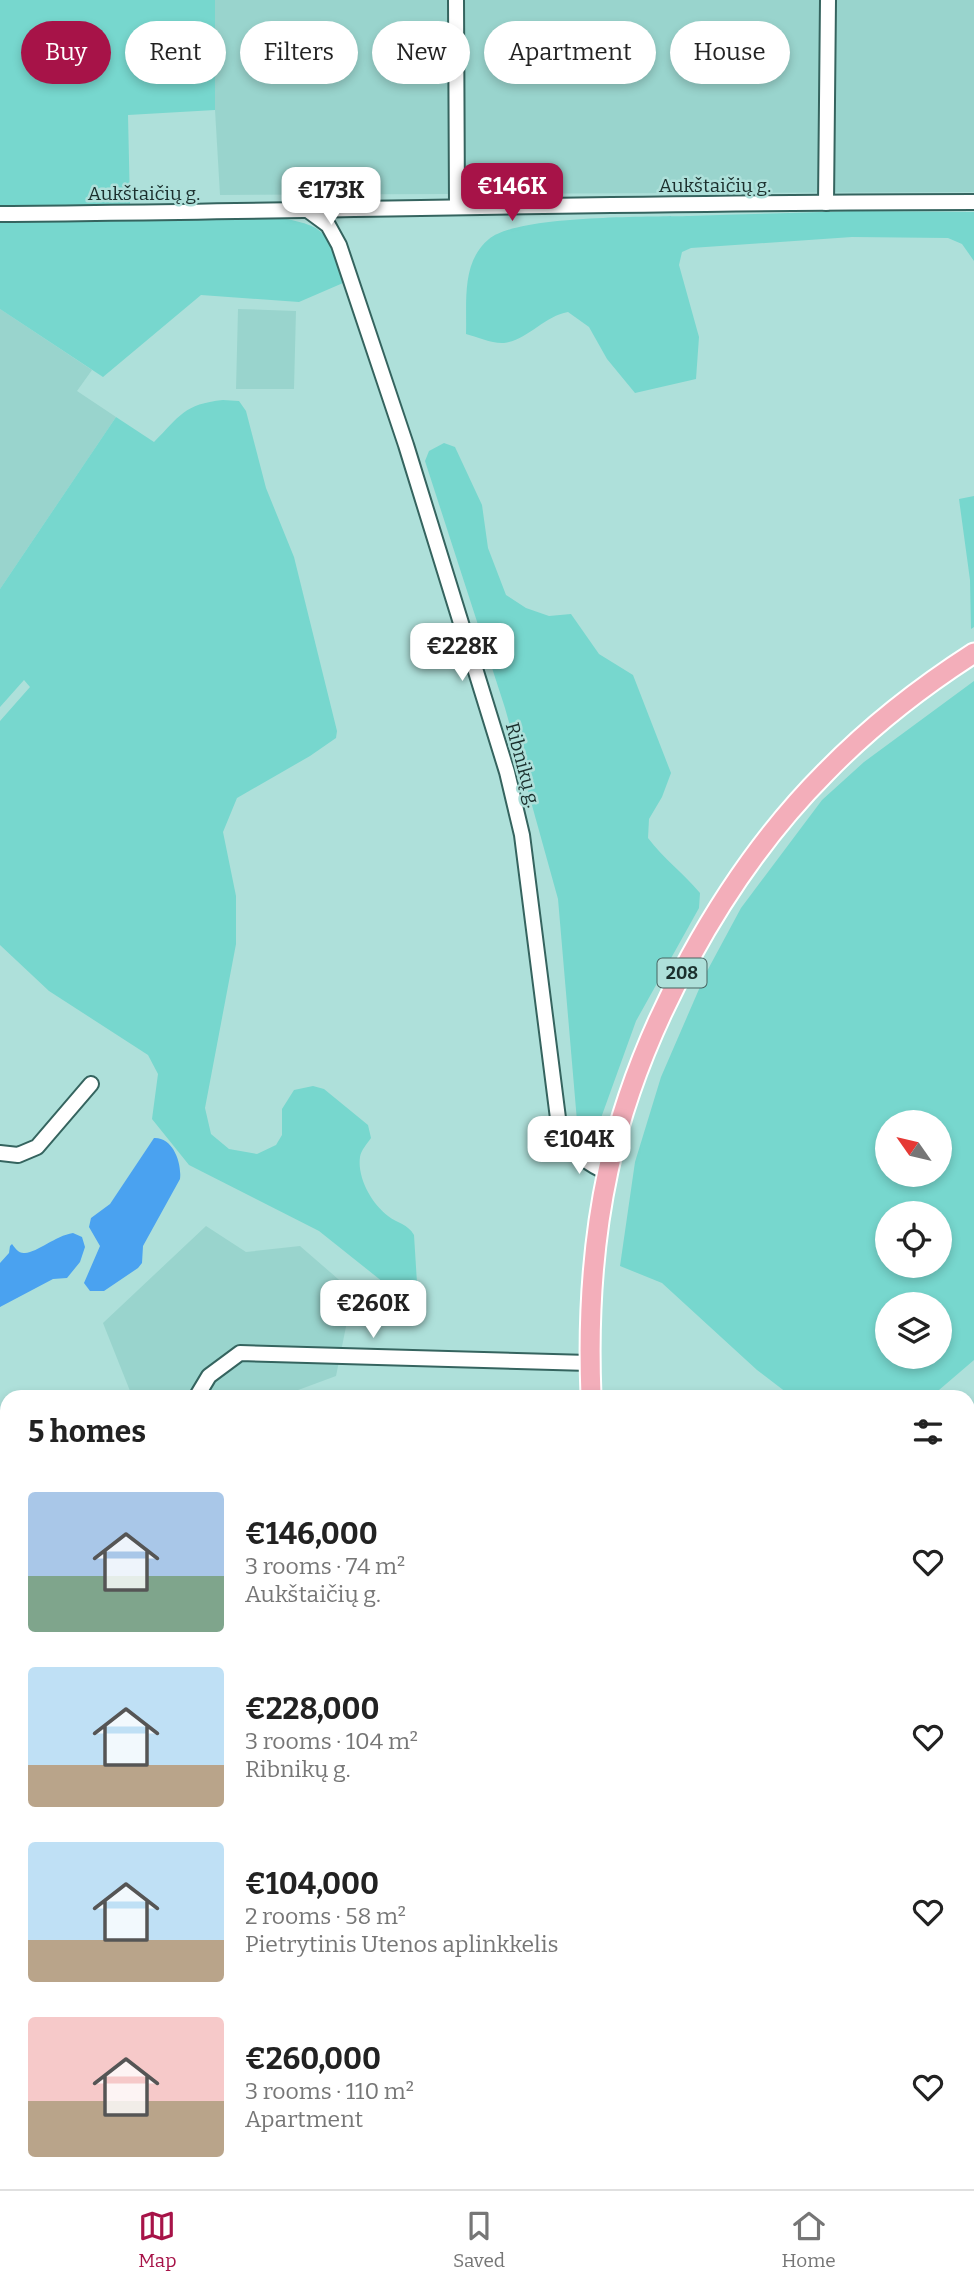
<!DOCTYPE html>
<meta charset="utf-8">
<style>
:root{--surface:#fff;--page:#f6f6f6;--text:#222;--muted:#767676;--line:#e0e0e0;--accent:#a71348}
body{margin:0;font-family:Bitter,serif;background:var(--page);color:var(--text);height:100vh;display:flex;flex-direction:column;font-size:26px;white-space:nowrap}
*{box-sizing:border-box;margin:0}
p{font-size:23px;color:var(--muted)}
.icon{flex:none;width:38px;height:38px;fill:none;stroke:currentColor;stroke-width:2;stroke-linecap:round;stroke-linejoin:round}
.map{position:relative;flex:1;overflow:hidden}
.panel{position:absolute;left:0px;top:1390px;width:975px;height:800px;display:flex;flex-direction:column;background:var(--surface);border-radius:21px 21px 0 0;box-shadow:0 4px 10px #0003}
.panel>*{flex:none}
.top-card{position:absolute;left:21px;top:21px;width:933px;height:63px;display:flex;gap:14px}
.needle{width:46px;rotate:304deg}
.controls{position:absolute;left:875px;top:1110px;display:grid;gap:14px}
.controls a{display:grid;place-items:center;width:77px;height:77px;border-radius:50%;background:var(--surface);box-shadow:0 4px 10px #0003;font-size:35px}
.price{position:absolute;translate:-50% -60px;padding:0 16px;border-radius:14px;background:#fff;color:#222;font-size:23px;line-height:46px;filter:drop-shadow(0 2px 4px #0008)}
.price::after{content:'';position:absolute;left:50%;top:42px;width:21px;height:16px;margin-left:-10px;background:inherit;clip-path:polygon(0 0,100% 0,50% 100%)}
.price.on{background:var(--accent);color:#fff}
ul{padding:0;list-style:none}
li{display:flex;align-items:center;gap:21px;height:175px;padding:0 28px}
li span{display:grid;place-items:center;flex:none;width:196px;height:140px;border-radius:7px;color:#555}
li>.icon{margin-inline-start:auto}
span .icon{width:84px;height:84px;fill:#fffc;stroke-width:1}
li b{font-size:30px}
h2{display:flex;justify-content:space-between;align-items:center;height:84px;padding:0 28px;font-size:30px}
.chip{padding:0 24px;border-radius:32px;background:var(--surface);box-shadow:0 4px 10px #0003;font-size:24px;line-height:63px}
.chip.on{background:var(--accent);color:#fff}
.tab-bar{display:flex;justify-content:space-around;align-items:center;height:98px;border-top:2px solid var(--line);background:var(--surface);font-size:19px;color:var(--muted)}
.tab-bar a{display:grid;justify-items:center;gap:4px}
.tab-bar .on{color:var(--accent)}
.map>svg:first-child{display:block}
.built{fill:#99d4cd}
.green{fill:#77d7ce;fill-rule:evenodd}
.water{fill:#4aa2f0}
.lines{fill:none;stroke-linecap:round;stroke-linejoin:round}
.stream{stroke:#4aa2f0;stroke-width:2.5}
.minor-casing{stroke:#35645f;stroke-width:18}
.highway-casing{stroke:#fff;stroke-width:23}
.minor{stroke:#fff;stroke-width:14}
.highway{stroke:#f3aeba;stroke-width:19}
.labels{text-anchor:middle;dominant-baseline:central;stroke-width:5;stroke-linejoin:round;paint-order:stroke}
.shield{fill:#aee0da;stroke:#476461;stroke-width:2}
.shield-label{font-size:18px;font-weight:bold;fill:#1b2f2d}
.street-label{font-size:19px;fill:#1b2f2d;stroke:#aee0da}
</style>
<div class="map">
<svg width="974" height="2189" viewBox="0 0 974 2189">
<rect width="100%" height="100%" fill="#aee0da"/>
<g class="built">
<path d="M 215,0 L 974,0 L 974,192 L 220,195 L 215,110 Z"/>
<path d="M 0,309 L 92,370 L 77,391 L 116,417 L 0,589 Z"/>
<path d="M 238,309 L 296,311 L 294,389 L 236,389 Z"/>
<path d="M 206,1226 L 246,1252 L 300,1246 L 353,1292 L 336,1376 L 282,1396 L 132,1396 L 103,1323 Z"/>
</g>
<g class="green">
<path d="M 0,0 L 215,0 L 215,110 L 128,115 L 130,206 L 0,207 Z"/>
<path d="M 851,211 L 974,212 L 974,261 L 962,244 L 948,238 L 852,237 L 691,248 L 682,252 L 679,265 L 699,337 L 696,379 L 635,393 L 607,359 L 589,327 L 568,312 C 544,316 528,340 504,343 C 493,344 477,337 466,334 C 467,302 461,262 489,239 C 518,215 648,217 690,216 C 743,214 797,213 851,211 Z"/>
<path d="M 267,215 C 327,227 325,225 343,283 L 299,302 L 201,295 L 103,377 L 0,309 L 0,220 Z"/>
<path d="M 223,400 L 239,401 L 246,411 L 266,488 L 294,557 L 337,731 L 336,738 L 310,756 L 237,798 L 223,832 L 236,896 L 236,944 L 205,1108 L 211,1134 L 229,1149 L 257,1154 L 276,1145 L 282,1135 L 282,1109 L 294,1090 L 313,1086 L 324,1089 L 368,1125 L 371,1138 C 367,1144 361,1150 360,1157 C 357,1178 372,1204 388,1216 C 397,1223 408,1224 414,1235 L 418,1299 L 383,1282 L 319,1231 L 189,1165 L 152,1119 L 158,1074 L 148,1055 L 49,991 L 0,945 L 0,721 L 30,687 L 24,680 L 0,707 L 0,589 L 116,417 L 154,442 C 180,416 184,404 223,400 Z"/>
<path d="M 444,443 L 455,447 L 482,505 L 488,548 L 506,595 L 526,608 L 549,616 L 571,614 L 599,654 L 633,675 L 671,773 L 662,797 L 649,819 L 648,838 C 663,858 683,873 700,893 L 699,908 L 636,1021 L 597,1129 L 584,1131 L 577,1121 L 558,899 L 505,708 L 425,461 L 429,451 Z"/>
<path d="M 974,496 L 974,627 L 971,629 L 970,580 L 959,499 Z"/>
<path d="M 974,681 L 974,1360 L 932,1396 L 791,1396 L 757,1370 L 662,1283 L 620,1266 L 635,1162 L 661,1077 L 706,973 L 741,908 L 822,800 L 864,762 ZM 887,1122 L 940,1122 L 940,1174 L 887,1174 ZM 887,1213 L 940,1213 L 940,1265 L 887,1265 ZM 887,1304 L 940,1304 L 940,1356 L 887,1356 Z"/>
<path d="M 0,1499 L 7,1501 L 7,1636 L 0,1639 Z"/>
<path d="M 0,2014 L 7,2039 L 7,2146 L 0,2139 Z"/>
</g>
<g class="water">
<path d="M 154,1138 C 173,1137 182,1163 180,1179 L 143,1246 L 142,1263 L 138,1268 L 104,1291 L 90,1291 L 84,1283 L 100,1246 L 89,1227 L 91,1218 L 110,1204 Z"/>
<path d="M 73,1233 L 82,1237 L 85,1247 L 80,1262 L 67,1278 L 53,1279 L 0,1307 L 0,1263 L 9,1253 L 10,1246 L 12,1244 C 15,1248 19,1254 25,1253 C 38,1252 55,1236 73,1233 Z"/>
</g>
<g class="lines">
<g class="stream">
<path d="M 0,2064 L 7,2073"/>
<path d="M 128,2182 L 128,2189"/>
</g>
<defs>
<g id="minor">
<path d="M 456,0 L 457,206"/>
<path d="M 826,203 L 828,0"/>
<path d="M 309,211 L 328,225 L 339,245 L 406,445 L 507,772 L 522,835 L 560,1134 C 572,1150 589,1165 607,1172"/>
<path d="M 0,214 C 325,211 649,202 974,202"/>
<path d="M 572,1147 L 612,1153"/>
<path d="M 0,1153 L 18,1155 L 37,1147 L 91,1084"/>
<path d="M 197,1396 L 209,1376 L 240,1353 L 589,1363"/>
<path d="M 0,1777 L 7,1778"/>
<path d="M 968,1923 L 974,1923"/>
<path d="M 451,2189 L 460,2182"/>
</g>
<g id="highway">
<path d="M 591,1396 C 588,1321 592,1245 608,1171 C 638,1031 725,873 826,772 C 870,727 921,687 974,653"/>
<path d="M 652,2189 L 652,2182"/>
</g>
</defs>
<use href="#minor" class="minor-casing"/>
<use href="#highway" class="highway-casing"/>
<use href="#minor" class="minor"/>
<use href="#highway" class="highway"/>
</g>
<g class="labels">
<rect class="shield" x="657.5" y="958.5" width="49" height="29" rx="5"/>
<g class="shield-label">
<text x="682" y="973">208</text>
</g>
<g class="street-label">
<text x="715" y="185">Aukštaičių g.</text>
<text x="144" y="193">Aukštaičių g.</text>
<text transform="translate(523 765) rotate(75)">Ribnikų g.</text>
</g>
</g>
</svg>
<div class="controls">
<a><svg class="needle" viewBox="-14 -14 28 28"><path d="M0-13l5 13h-10z" fill="#e53935"/><path d="M0 13l5-13h-10z" fill="#767676"/></svg></a>
<a><svg class="icon" aria-label="locate" viewBox="0 0 24 24"><circle cx="12" cy="12" r="6"/><path d="M12 2v4M12 18v4M2 12h4M18 12h4"/></svg></a>
<a><svg class="icon" aria-label="layers" viewBox="0 0 24 24"><path d="M12 4l9 5-9 5-9-5zM3 14l9 5 9-5"/></svg></a>
</div>
<b class="price on" style="left:512px;top:223px">€146K</b>
<b class="price" style="left:331px;top:227px">€173K</b>
<b class="price" style="left:462px;top:683px">€228K</b>
<b class="price" style="left:579px;top:1176px">€104K</b>
<b class="price" style="left:373px;top:1340px">€260K</b>
<div class="top-card">
<a class="chip on">Buy</a>
<a class="chip">Rent</a>
<a class="chip">Filters</a>
<a class="chip">New</a>
<a class="chip">Apartment</a>
<a class="chip">House</a>
</div>
<section class="panel">
<h2>5 homes<svg class="icon" aria-label="filters" viewBox="0 0 24 24"><path d="M4 7h16M4 17h16"/><circle cx="9" cy="7" r="2"/><circle cx="15" cy="17" r="2"/></svg></h2>
<ul>
<li><span style="background:linear-gradient(#a9c7e8 60%,#7fa58c 0)"><svg class="icon" aria-label="home" viewBox="0 0 24 24"><path d="M3 11l9-7 9 7M6 9v11h12V9"/></svg></span><div><b>€146,000</b><p>3 rooms · 74 m²</p><p>Aukštaičių g.</p></div><svg class="icon" aria-label="heart" viewBox="0 0 24 24"><path d="M12 20l-8-8c-3-5 5-10 8-4 3-6 11-1 8 4z"/></svg></li>
<li><span style="background:linear-gradient(#bfe0f5 70%,#b9a48a 0)"><svg class="icon" aria-label="home" viewBox="0 0 24 24"><path d="M3 11l9-7 9 7M6 9v11h12V9"/></svg></span><div><b>€228,000</b><p>3 rooms · 104 m²</p><p>Ribnikų g.</p></div><svg class="icon" aria-label="heart" viewBox="0 0 24 24"><path d="M12 20l-8-8c-3-5 5-10 8-4 3-6 11-1 8 4z"/></svg></li>
<li><span style="background:linear-gradient(#bfe0f5 70%,#b9a48a 0)"><svg class="icon" aria-label="home" viewBox="0 0 24 24"><path d="M3 11l9-7 9 7M6 9v11h12V9"/></svg></span><div><b>€104,000</b><p>2 rooms · 58 m²</p><p>Pietrytinis Utenos aplinkkelis</p></div><svg class="icon" aria-label="heart" viewBox="0 0 24 24"><path d="M12 20l-8-8c-3-5 5-10 8-4 3-6 11-1 8 4z"/></svg></li>
<li><span style="background:linear-gradient(#f6c9c9 60%,#b9a48a 0)"><svg class="icon" aria-label="home" viewBox="0 0 24 24"><path d="M3 11l9-7 9 7M6 9v11h12V9"/></svg></span><div><b>€260,000</b><p>3 rooms · 110 m²</p><p>Apartment</p></div><svg class="icon" aria-label="heart" viewBox="0 0 24 24"><path d="M12 20l-8-8c-3-5 5-10 8-4 3-6 11-1 8 4z"/></svg></li>
</ul>
</section>
</div>
<nav class="tab-bar">
<a class="on"><svg class="icon" aria-label="map" viewBox="0 0 24 24"><path d="M3 6l6-2 6 2 6-2v14l-6 2-6-2-6 2zM9 4v14M15 6v14"/></svg>Map</a>
<a><svg class="icon" aria-label="saved" viewBox="0 0 24 24"><path d="M7 4h10v16l-5-4-5 4z"/></svg>Saved</a>
<a><svg class="icon" aria-label="home" viewBox="0 0 24 24"><path d="M3 11l9-7 9 7M6 9v11h12V9"/></svg>Home</a>
</nav>
